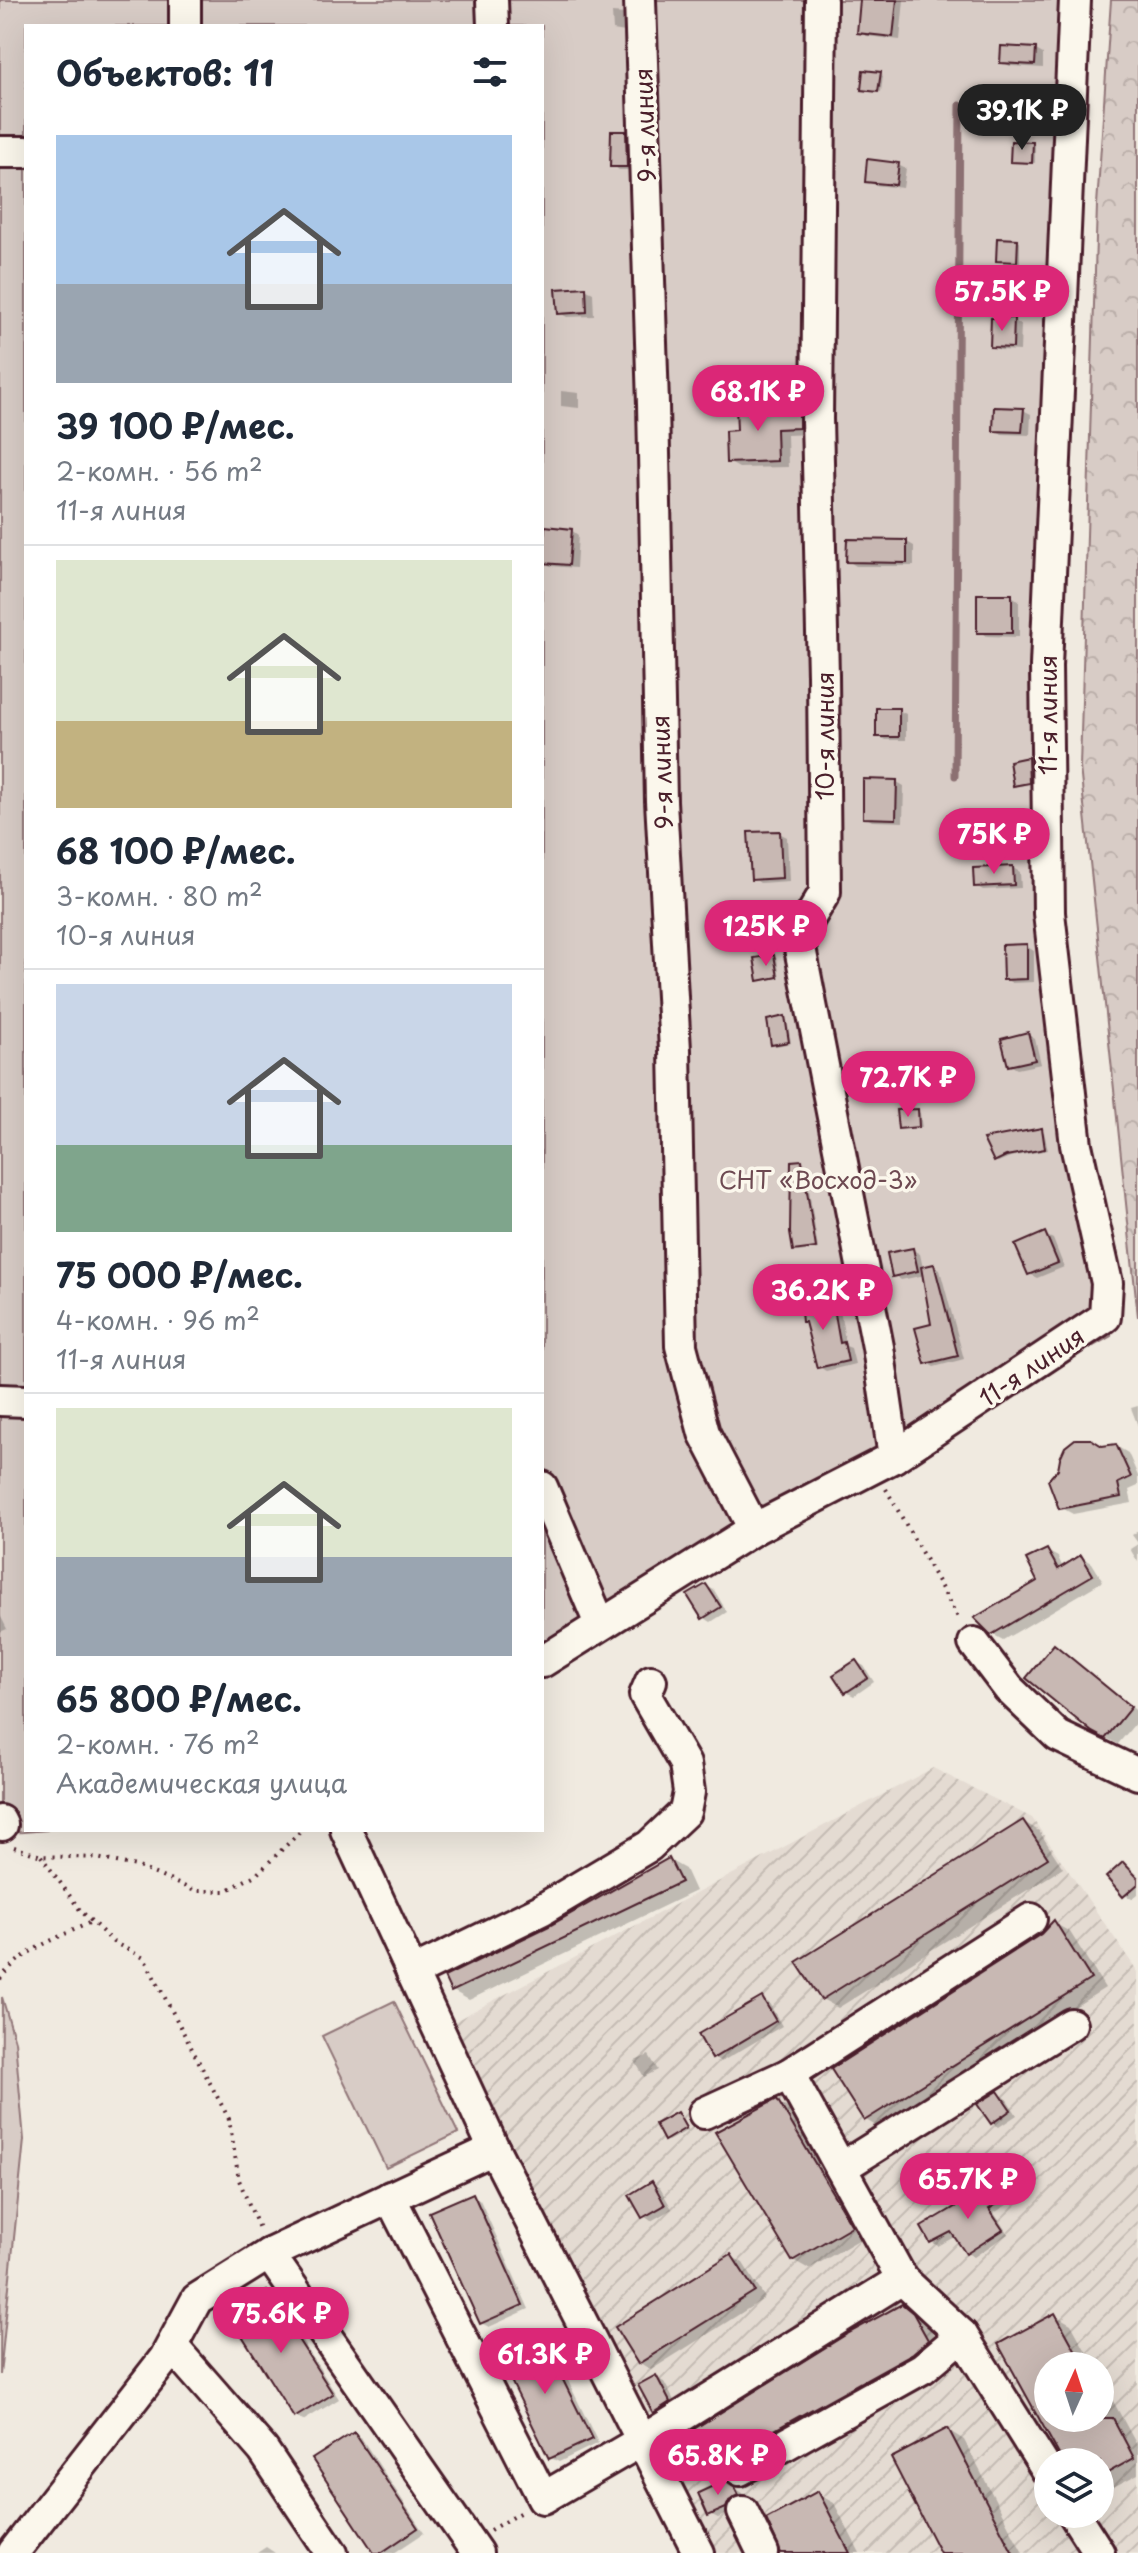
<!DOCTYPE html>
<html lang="ru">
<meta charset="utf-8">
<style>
:root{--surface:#fff;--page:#f2f2f3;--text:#1f2937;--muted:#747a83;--line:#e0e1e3;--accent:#db2777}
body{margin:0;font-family:"Playpen Sans",sans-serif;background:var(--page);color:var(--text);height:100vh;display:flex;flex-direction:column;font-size:30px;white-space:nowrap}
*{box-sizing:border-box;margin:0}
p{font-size:26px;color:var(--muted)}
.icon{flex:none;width:44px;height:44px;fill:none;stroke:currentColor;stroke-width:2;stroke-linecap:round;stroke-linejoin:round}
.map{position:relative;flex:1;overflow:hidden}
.drawer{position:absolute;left:24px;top:24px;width:520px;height:1808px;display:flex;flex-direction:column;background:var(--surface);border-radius:0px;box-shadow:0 8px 32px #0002}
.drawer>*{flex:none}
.needle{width:52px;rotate:3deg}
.tools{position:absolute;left:1034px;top:2352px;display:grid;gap:16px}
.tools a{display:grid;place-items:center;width:80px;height:80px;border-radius:50%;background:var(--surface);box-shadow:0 8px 32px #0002;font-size:40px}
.price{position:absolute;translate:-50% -68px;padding:0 18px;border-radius:28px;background:var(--accent);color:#fff;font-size:26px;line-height:52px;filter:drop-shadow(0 2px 4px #0008)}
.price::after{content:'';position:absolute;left:50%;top:48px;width:24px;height:18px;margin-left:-12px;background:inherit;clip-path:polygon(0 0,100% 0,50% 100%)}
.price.current{background:#222;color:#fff}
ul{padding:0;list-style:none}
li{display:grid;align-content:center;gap:16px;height:424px;padding:0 32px}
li+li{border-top:2px solid var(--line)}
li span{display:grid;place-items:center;height:248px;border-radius:0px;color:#555}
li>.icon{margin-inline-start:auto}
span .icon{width:144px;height:144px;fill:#fffc;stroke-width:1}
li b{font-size:34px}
h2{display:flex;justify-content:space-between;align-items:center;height:96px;padding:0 32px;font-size:34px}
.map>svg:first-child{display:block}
.industrial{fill:url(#industrial-furrows);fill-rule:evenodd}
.green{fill:#d8ccc6;stroke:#917678;stroke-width:2}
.forest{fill:url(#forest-crowns);stroke:#917678;stroke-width:2}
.shadow{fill:#0003}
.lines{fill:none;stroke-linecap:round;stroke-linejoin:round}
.stream{stroke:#8c6f72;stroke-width:7}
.building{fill:#c8b8b3;stroke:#4a1f2b;stroke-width:2}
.minor-casing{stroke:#4a1f2b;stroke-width:36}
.path{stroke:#4a1f2b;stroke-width:4;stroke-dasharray:2 6;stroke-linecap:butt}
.minor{stroke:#fbf7ec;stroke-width:30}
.labels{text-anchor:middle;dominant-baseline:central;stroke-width:7;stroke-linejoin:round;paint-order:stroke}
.street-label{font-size:24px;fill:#4a1f2b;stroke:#fbf7ec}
.park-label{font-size:24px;fill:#6e4a52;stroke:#fbf7ec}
</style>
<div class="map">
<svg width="1138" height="2553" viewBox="0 0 1138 2553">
<defs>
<pattern id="industrial-furrows" width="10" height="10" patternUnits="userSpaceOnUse" patternTransform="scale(2)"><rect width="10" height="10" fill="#e4dbd2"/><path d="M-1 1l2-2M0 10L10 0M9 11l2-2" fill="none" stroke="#c5bcb4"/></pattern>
<pattern id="forest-crowns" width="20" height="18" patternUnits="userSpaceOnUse" patternTransform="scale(2)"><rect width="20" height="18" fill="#d8ccc6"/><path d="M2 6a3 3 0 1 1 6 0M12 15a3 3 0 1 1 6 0" fill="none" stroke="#bbafaa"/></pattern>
</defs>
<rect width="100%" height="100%" fill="#f0eae0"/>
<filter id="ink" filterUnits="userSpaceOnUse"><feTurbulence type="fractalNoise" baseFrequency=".0125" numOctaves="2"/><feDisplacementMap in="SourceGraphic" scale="16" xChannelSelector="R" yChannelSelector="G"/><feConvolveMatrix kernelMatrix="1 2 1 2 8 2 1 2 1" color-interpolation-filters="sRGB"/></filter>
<g filter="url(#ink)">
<path class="industrial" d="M 933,1768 L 1032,1818 L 1138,1972 L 1138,2553 L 716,2553 L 653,2434 L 453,2022 ZM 1048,2366 L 1100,2366 L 1100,2418 L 1048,2418 ZM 1048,2462 L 1100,2462 L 1100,2514 L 1048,2514 Z"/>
<g class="green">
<path d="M 0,0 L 1090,0 L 1051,909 L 1119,1289 L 1111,1336 L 756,1536 L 542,1674 L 542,26 L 26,26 L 26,1830 L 48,1830 L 0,1834 Z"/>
<path d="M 2,1997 L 15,2041 L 24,2140 L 0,2375 Z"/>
<path d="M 394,2001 L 458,2133 L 386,2168 L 322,2036 Z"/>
</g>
<path class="forest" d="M 1111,0 L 1138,0 L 1138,1317 L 1080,767 L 1097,205 Z"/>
<g class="shadow">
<path d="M 862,0 L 904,0 L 900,40 L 867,36 L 859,32 Z"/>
<path d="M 612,13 L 625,14 L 625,32 L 613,30 Z"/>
<path d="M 1036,50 L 1043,54 L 1043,68 L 1010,66 L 1002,62 Z"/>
<path d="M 880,74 L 883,76 L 881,92 L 863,89 Z"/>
<path d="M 626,133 L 633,138 L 634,170 L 619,170 L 612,165 Z"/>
<path d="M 1032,144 L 1035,145 L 1035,163 L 1012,161 Z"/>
<path d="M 898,165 L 906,169 L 903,188 L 875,185 L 867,181 Z"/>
<path d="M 1017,241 L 1020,242 L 1020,263 L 998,260 Z"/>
<path d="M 585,289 L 593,293 L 594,316 L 567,317 L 560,313 Z"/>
<path d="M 1013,320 L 1021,325 L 1020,351 L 1000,350 L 992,346 Z"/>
<path d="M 561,391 L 579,393 L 579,408 L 561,406 Z"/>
<path d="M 774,407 L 781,411 L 799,411 L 810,418 L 810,434 L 787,435 L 788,467 L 739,468 L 728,462 L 739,432 Z"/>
<path d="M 1023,410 L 1031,414 L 1030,435 L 1002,434 L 995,430 Z"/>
<path d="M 571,530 L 578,535 L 576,568 L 551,566 L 543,562 Z"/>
<path d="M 907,542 L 914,546 L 914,566 L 856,566 L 848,561 Z"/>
<path d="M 1012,596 L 1019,601 L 1019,637 L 987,636 L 979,632 Z"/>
<path d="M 898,710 L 906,714 L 906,740 L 886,740 L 878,736 Z"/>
<path d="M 1028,760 L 1031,761 L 1032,784 L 1018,786 L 1015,785 Z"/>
<path d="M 897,782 L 904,786 L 903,822 L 872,821 L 865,817 Z"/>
<path d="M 779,833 L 787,837 L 789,881 L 760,883 L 753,878 Z"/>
<path d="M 1013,868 L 1020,872 L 1021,888 L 983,890 L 976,886 Z"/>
<path d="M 1026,946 L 1034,951 L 1034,982 L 1012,983 L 1005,979 Z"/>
<path d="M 774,957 L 777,959 L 780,978 L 762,981 L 759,979 Z"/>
<path d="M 784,1019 L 787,1020 L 791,1043 L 776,1046 L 773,1044 Z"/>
<path d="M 1027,1034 L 1035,1039 L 1041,1064 L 1017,1069 L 1010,1065 Z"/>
<path d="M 917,1111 L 920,1113 L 922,1128 L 900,1128 Z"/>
<path d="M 1041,1131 L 1044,1132 L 1048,1150 L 1010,1157 L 998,1162 L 995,1160 Z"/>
<path d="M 801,1162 L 805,1164 L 818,1249 L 798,1252 L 795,1250 Z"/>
<path d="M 1045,1235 L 1053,1239 L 1064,1267 L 1037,1278 L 1029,1274 Z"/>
<path d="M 913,1250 L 920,1254 L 923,1268 L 933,1266 L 940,1270 L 964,1359 L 934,1367 L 927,1363 L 933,1325 L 925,1275 L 901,1280 L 894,1275 Z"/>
<path d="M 832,1299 L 839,1304 L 846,1346 L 851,1348 L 855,1364 L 826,1371 L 819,1367 Z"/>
<path d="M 1138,1406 L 1138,1426 L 1131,1408 Z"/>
<path d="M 1116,1446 L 1128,1453 L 1138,1476 L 1138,1486 L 1129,1490 L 1132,1503 L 1073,1514 L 1060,1507 L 1060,1470 L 1103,1448 Z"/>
<path d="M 1138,1531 L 1138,1543 L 1132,1535 Z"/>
<path d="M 1138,1544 L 1138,1562 L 1130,1549 Z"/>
<path d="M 1047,1551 L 1058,1557 L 1063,1568 L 1082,1557 L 1092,1563 L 1103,1581 L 1003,1640 L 992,1634 L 1040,1581 Z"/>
<path d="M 706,1586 L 714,1590 L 727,1612 L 711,1622 L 703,1617 Z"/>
<path d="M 0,1615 L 7,1629 L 0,1632 Z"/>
<path d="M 1055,1647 L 1138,1712 L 1138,1720 L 1118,1744 L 1093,1731 Z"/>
<path d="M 856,1662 L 864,1666 L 874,1682 L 854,1696 L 846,1692 Z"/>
<path d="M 1024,1822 L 1039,1831 L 1063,1868 L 838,2008 L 822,1999 Z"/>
<path d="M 669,1860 L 685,1869 L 695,1891 L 469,2000 L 453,1991 L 550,1928 Z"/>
<path d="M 1124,1864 L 1138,1876 L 1138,1894 L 1132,1899 L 1125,1895 Z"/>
<path d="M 1054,1923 L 1070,1932 L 1105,1988 L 881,2129 L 866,2120 Z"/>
<path d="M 762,1999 L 769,2003 L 782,2026 L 721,2062 L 713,2057 Z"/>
<path d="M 649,2055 L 658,2070 L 644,2077 L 635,2061 Z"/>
<path d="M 998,2093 L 1006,2098 L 1017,2115 L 999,2127 L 992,2123 Z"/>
<path d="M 777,2102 L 793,2111 L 867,2235 L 809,2269 L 793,2260 Z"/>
<path d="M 677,2114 L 688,2130 L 668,2141 L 665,2139 Z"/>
<path d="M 652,2183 L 660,2188 L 672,2209 L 651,2221 L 644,2216 Z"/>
<path d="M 992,2187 L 999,2191 L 1007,2205 L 994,2213 L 1008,2234 L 974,2257 L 967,2253 L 956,2236 L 938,2246 L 932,2242 Z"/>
<path d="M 473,2195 L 480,2200 L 529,2309 L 489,2327 L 481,2323 Z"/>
<path d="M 731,2256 L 743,2263 L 765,2298 L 651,2370 L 640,2363 Z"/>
<path d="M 267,2293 L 275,2298 L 339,2399 L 303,2421 L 296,2417 L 232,2316 Z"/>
<path d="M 902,2306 L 928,2325 L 942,2350 L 740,2472 L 725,2463 L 725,2468 L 737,2475 L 734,2476 L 718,2467 L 697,2430 Z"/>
<path d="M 1055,2315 L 1071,2324 L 1094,2366 L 1048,2366 L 1048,2418 L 1100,2418 L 1100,2377 L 1138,2447 L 1138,2474 L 1100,2494 L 1100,2462 L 1065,2462 L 1001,2345 Z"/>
<path d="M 540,2335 L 548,2339 L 598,2443 L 559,2462 L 551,2458 Z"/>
<path d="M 656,2378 L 664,2382 L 677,2406 L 662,2415 L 655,2411 Z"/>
<path d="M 948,2430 L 964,2440 L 1023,2553 L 942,2553 Z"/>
<path d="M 354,2434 L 362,2439 L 424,2533 L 394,2553 L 377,2553 Z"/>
<path d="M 726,2483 L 743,2493 L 746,2499 L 733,2511 L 718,2518 L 710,2514 Z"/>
<path d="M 818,2494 L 834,2503 L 860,2553 L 782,2553 Z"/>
<path d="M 266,2547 L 275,2553 L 257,2553 Z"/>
</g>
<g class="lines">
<path class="stream" d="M 955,776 L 960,105"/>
</g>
<g class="building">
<path d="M 860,0 L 897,0 L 893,37 L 857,33 Z"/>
<path d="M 1001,46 L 1036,48 L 1035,65 L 1000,63 Z"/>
<path d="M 863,70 L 881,72 L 878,92 L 861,90 Z"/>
<path d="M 611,131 L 626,131 L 627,167 L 610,167 Z"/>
<path d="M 1011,141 L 1033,142 L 1032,163 L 1010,162 Z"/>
<path d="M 867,159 L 899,163 L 896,185 L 865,182 Z"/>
<path d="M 997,238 L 1018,239 L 1017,262 L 996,261 Z"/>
<path d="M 586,287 L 587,312 L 558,314 L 556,289 Z"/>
<path d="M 991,318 L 1014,318 L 1013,348 L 990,347 Z"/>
<path d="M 775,405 L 775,409 L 799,409 L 799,428 L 776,429 L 777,461 L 726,463 L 725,431 L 737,430 L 736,406 Z"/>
<path d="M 994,407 L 1024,408 L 1022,432 L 993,431 Z"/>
<path d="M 545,526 L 572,529 L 569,565 L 542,563 Z"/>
<path d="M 847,539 L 907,540 L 907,563 L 846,562 Z"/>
<rect x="977" y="594" width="35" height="39"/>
<rect x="876" y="708" width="23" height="29"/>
<path d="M 1028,757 L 1029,783 L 1013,786 L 1009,761 Z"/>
<path d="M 863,779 L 897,780 L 896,819 L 863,818 Z"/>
<path d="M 780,831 L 782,878 L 751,880 L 748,832 Z"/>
<path d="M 1013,866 L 1014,885 L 974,887 L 973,868 Z"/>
<path d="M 1027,944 L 1027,979 L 1003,980 L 1002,945 Z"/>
<path d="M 774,955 L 778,977 L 758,981 L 754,958 Z"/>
<path d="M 785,1016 L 789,1042 L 771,1045 L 767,1020 Z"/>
<path d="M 1028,1032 L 1035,1060 L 1008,1066 L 1001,1039 Z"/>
<path d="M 918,1109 L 919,1127 L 898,1129 L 896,1110 Z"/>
<path d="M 1042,1128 L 1045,1149 L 1006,1156 L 994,1162 L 983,1139 Z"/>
<path d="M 802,1160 L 816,1248 L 793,1251 L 790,1233 L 791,1161 Z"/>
<path d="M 1045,1232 L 1058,1263 L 1028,1275 L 1015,1245 Z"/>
<path d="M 913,1248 L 918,1271 L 892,1277 L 887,1253 Z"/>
<path d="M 934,1264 L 958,1356 L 925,1364 L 915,1328 L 931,1324 L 921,1267 Z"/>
<path d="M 832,1297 L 840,1343 L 844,1342 L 848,1361 L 817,1368 L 805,1322 L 802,1322 L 800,1302 Z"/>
<path d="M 1075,1439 L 1091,1439 L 1102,1446 L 1116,1444 L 1131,1477 L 1118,1483 L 1121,1497 L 1059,1509 L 1048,1480 L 1058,1469 L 1060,1458 L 1065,1447 Z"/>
<path d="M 1047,1549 L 1058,1569 L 1081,1555 L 1093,1575 L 991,1635 L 974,1618 L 1037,1581 L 1026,1559 Z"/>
<path d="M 706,1584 L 721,1607 L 702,1619 L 687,1595 Z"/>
<path d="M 1054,1644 L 1131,1707 L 1105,1739 L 1092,1732 L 1026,1678 Z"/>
<path d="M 856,1660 L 868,1678 L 845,1693 L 833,1675 Z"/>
<path d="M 1023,1820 L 1048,1858 L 821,2000 L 796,1962 Z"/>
<path d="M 669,1858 L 681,1882 L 451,1992 L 444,1977 L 549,1926 Z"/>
<path d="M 1123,1862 L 1138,1878 L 1138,1884 L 1123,1897 L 1106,1877 Z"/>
<path d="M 1054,1920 L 1091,1979 L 864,2121 L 831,2069 L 1041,1934 Z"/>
<path d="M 762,1997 L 776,2021 L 712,2059 L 698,2034 Z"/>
<path d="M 998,2091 L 1011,2110 L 991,2124 L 977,2104 Z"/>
<path d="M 777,2099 L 852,2226 L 792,2261 L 715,2132 Z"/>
<path d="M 677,2112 L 686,2128 L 664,2141 L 655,2124 Z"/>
<path d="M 652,2181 L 665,2205 L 642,2218 L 629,2195 Z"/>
<path d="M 992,2185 L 1002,2201 L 989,2209 L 1003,2230 L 966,2254 L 951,2232 L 930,2243 L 921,2227 Z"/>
<path d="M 473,2193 L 523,2305 L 480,2324 L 429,2212 Z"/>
<path d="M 731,2254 L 755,2291 L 638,2364 L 615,2327 Z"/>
<path d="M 267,2291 L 333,2394 L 294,2418 L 229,2315 Z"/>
<path d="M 902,2304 L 913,2313 L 928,2340 L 913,2353 L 731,2454 L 723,2465 L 716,2469 L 694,2429 L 847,2334 Z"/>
<path d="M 1055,2313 L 1084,2366 L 1048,2366 L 1048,2418 L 1113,2418 L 1134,2458 L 1100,2477 L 1100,2462 L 1063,2462 L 998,2344 Z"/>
<path d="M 540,2333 L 592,2439 L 549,2459 L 498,2354 Z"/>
<path d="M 656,2375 L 670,2402 L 653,2413 L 638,2385 Z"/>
<path d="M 948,2428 L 1013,2553 L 940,2553 L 891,2458 Z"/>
<path d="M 354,2432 L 418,2528 L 381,2553 L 374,2553 L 312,2459 Z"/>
<path d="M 726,2480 L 735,2487 L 739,2495 L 729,2501 L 726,2508 L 708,2516 L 698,2493 Z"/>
<path d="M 818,2491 L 850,2553 L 781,2553 L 766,2519 Z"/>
</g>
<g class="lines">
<defs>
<g id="minor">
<path d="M 492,0 L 493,26"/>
<path d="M 640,0 L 653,404 L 661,801 L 675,1050 L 681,1346 L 704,1433 L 754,1529"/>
<path d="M 821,0 L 817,419 L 823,675 L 825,892 L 798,938 L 878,1347 L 894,1457"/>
<path d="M 185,26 L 185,0"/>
<path d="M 0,152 L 26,152"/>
<path d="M 0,1400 L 26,1401"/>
<path d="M 542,1487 L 600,1624"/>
<path d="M 974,1643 L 1009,1689 L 1058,1736 L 1138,1774"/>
<path d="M 542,1662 L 754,1529 L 894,1457 L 1105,1317 L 1107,1283 L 1076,1145 L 1049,913 L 1046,666 L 1075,0"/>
<path d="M 0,1821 L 2,1825"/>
<path d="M 346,1830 L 494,2149 L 699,2553"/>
<path d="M 412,1973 L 541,1910 L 649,1846 L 685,1812 L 689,1792 L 685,1764 L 645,1695 L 651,1681"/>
<path d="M 704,2113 L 789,2074"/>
<path d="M 841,2168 L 1071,2024"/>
<path d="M 390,2197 L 543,2498 L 653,2434 L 902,2279 L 789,2074 L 1031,1919"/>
<path d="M 902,2279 L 962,2335 L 1048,2472"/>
<path d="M 172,2346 L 263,2450 L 332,2553"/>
<path d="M 740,2470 L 923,2368 L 962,2335"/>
<path d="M 743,2512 L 763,2553"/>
<path d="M 1074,2514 L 1099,2553"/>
<path d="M 13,2553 L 165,2358 L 197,2299 L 269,2254"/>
<path d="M 477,2553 L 269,2254 L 494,2149"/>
</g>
</defs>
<use href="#minor" class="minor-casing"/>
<g class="path">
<path d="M 886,1489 L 960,1621"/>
<path d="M 14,1847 L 41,1856 L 97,1858 L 136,1866 L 195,1891 L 226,1891 L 257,1874 L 302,1830"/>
<path d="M 41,1856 L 80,1910 L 113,1942 L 144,1958 L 229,2119 L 239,2180 L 260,2231"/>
<path d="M 0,1979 C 23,1949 58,1938 91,1922"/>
<path d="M 490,2530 L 521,2512"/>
</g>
<use href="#minor" class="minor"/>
</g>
</g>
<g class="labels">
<g class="street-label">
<text transform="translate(644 125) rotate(-92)">9-я линия</text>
<text transform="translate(1047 715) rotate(-90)">11-я линия</text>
<text transform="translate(824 736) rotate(-90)">10-я линия</text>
<text transform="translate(661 772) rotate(-92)">9-я линия</text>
<text transform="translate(1031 1366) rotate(-34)">11-я линия</text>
</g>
<g class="park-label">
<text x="818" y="1179">СНТ «Восход-3»</text>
</g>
</g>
</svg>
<div class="tools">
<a><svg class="needle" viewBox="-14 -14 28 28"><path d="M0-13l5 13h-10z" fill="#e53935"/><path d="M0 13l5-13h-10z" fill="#747a83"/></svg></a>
<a><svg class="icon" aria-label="layers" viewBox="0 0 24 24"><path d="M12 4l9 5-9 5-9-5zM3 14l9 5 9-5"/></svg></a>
</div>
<b class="price current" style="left:1022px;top:152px">39.1K ₽</b>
<b class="price" style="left:1002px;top:333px">57.5K ₽</b>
<b class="price" style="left:758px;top:433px">68.1K ₽</b>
<b class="price" style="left:994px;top:876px">75K ₽</b>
<b class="price" style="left:766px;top:968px">125K ₽</b>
<b class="price" style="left:908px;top:1119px">72.7K ₽</b>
<b class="price" style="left:823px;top:1332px">36.2K ₽</b>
<b class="price" style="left:968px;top:2221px">65.7K ₽</b>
<b class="price" style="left:281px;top:2355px">75.6K ₽</b>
<b class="price" style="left:545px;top:2396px">61.3K ₽</b>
<b class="price" style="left:718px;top:2497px">65.8K ₽</b>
<section class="drawer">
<h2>Объектов: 11<svg class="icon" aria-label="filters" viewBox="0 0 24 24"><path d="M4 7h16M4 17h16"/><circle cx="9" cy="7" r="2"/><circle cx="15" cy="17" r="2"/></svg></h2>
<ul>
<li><span style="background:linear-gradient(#a9c7e8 60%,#9aa5b1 0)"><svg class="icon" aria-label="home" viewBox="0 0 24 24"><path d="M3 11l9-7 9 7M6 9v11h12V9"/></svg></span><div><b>39 100 ₽/мес.</b><p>2-комн. · 56 m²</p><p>11-я линия</p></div></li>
<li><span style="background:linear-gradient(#dfe7d0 65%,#c2b280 0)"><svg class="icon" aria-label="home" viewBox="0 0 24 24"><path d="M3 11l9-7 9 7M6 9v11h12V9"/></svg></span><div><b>68 100 ₽/мес.</b><p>3-комн. · 80 m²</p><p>10-я линия</p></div></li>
<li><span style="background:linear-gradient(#c9d6e8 65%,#7fa58c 0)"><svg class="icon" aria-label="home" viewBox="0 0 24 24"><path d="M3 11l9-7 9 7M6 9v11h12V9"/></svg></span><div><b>75 000 ₽/мес.</b><p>4-комн. · 96 m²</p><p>11-я линия</p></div></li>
<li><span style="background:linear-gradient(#dfe7d0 60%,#9aa5b1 0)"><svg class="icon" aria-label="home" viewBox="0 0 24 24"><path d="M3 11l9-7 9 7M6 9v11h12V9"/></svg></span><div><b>65 800 ₽/мес.</b><p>2-комн. · 76 m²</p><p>Академическая улица</p></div></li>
</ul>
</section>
</div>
